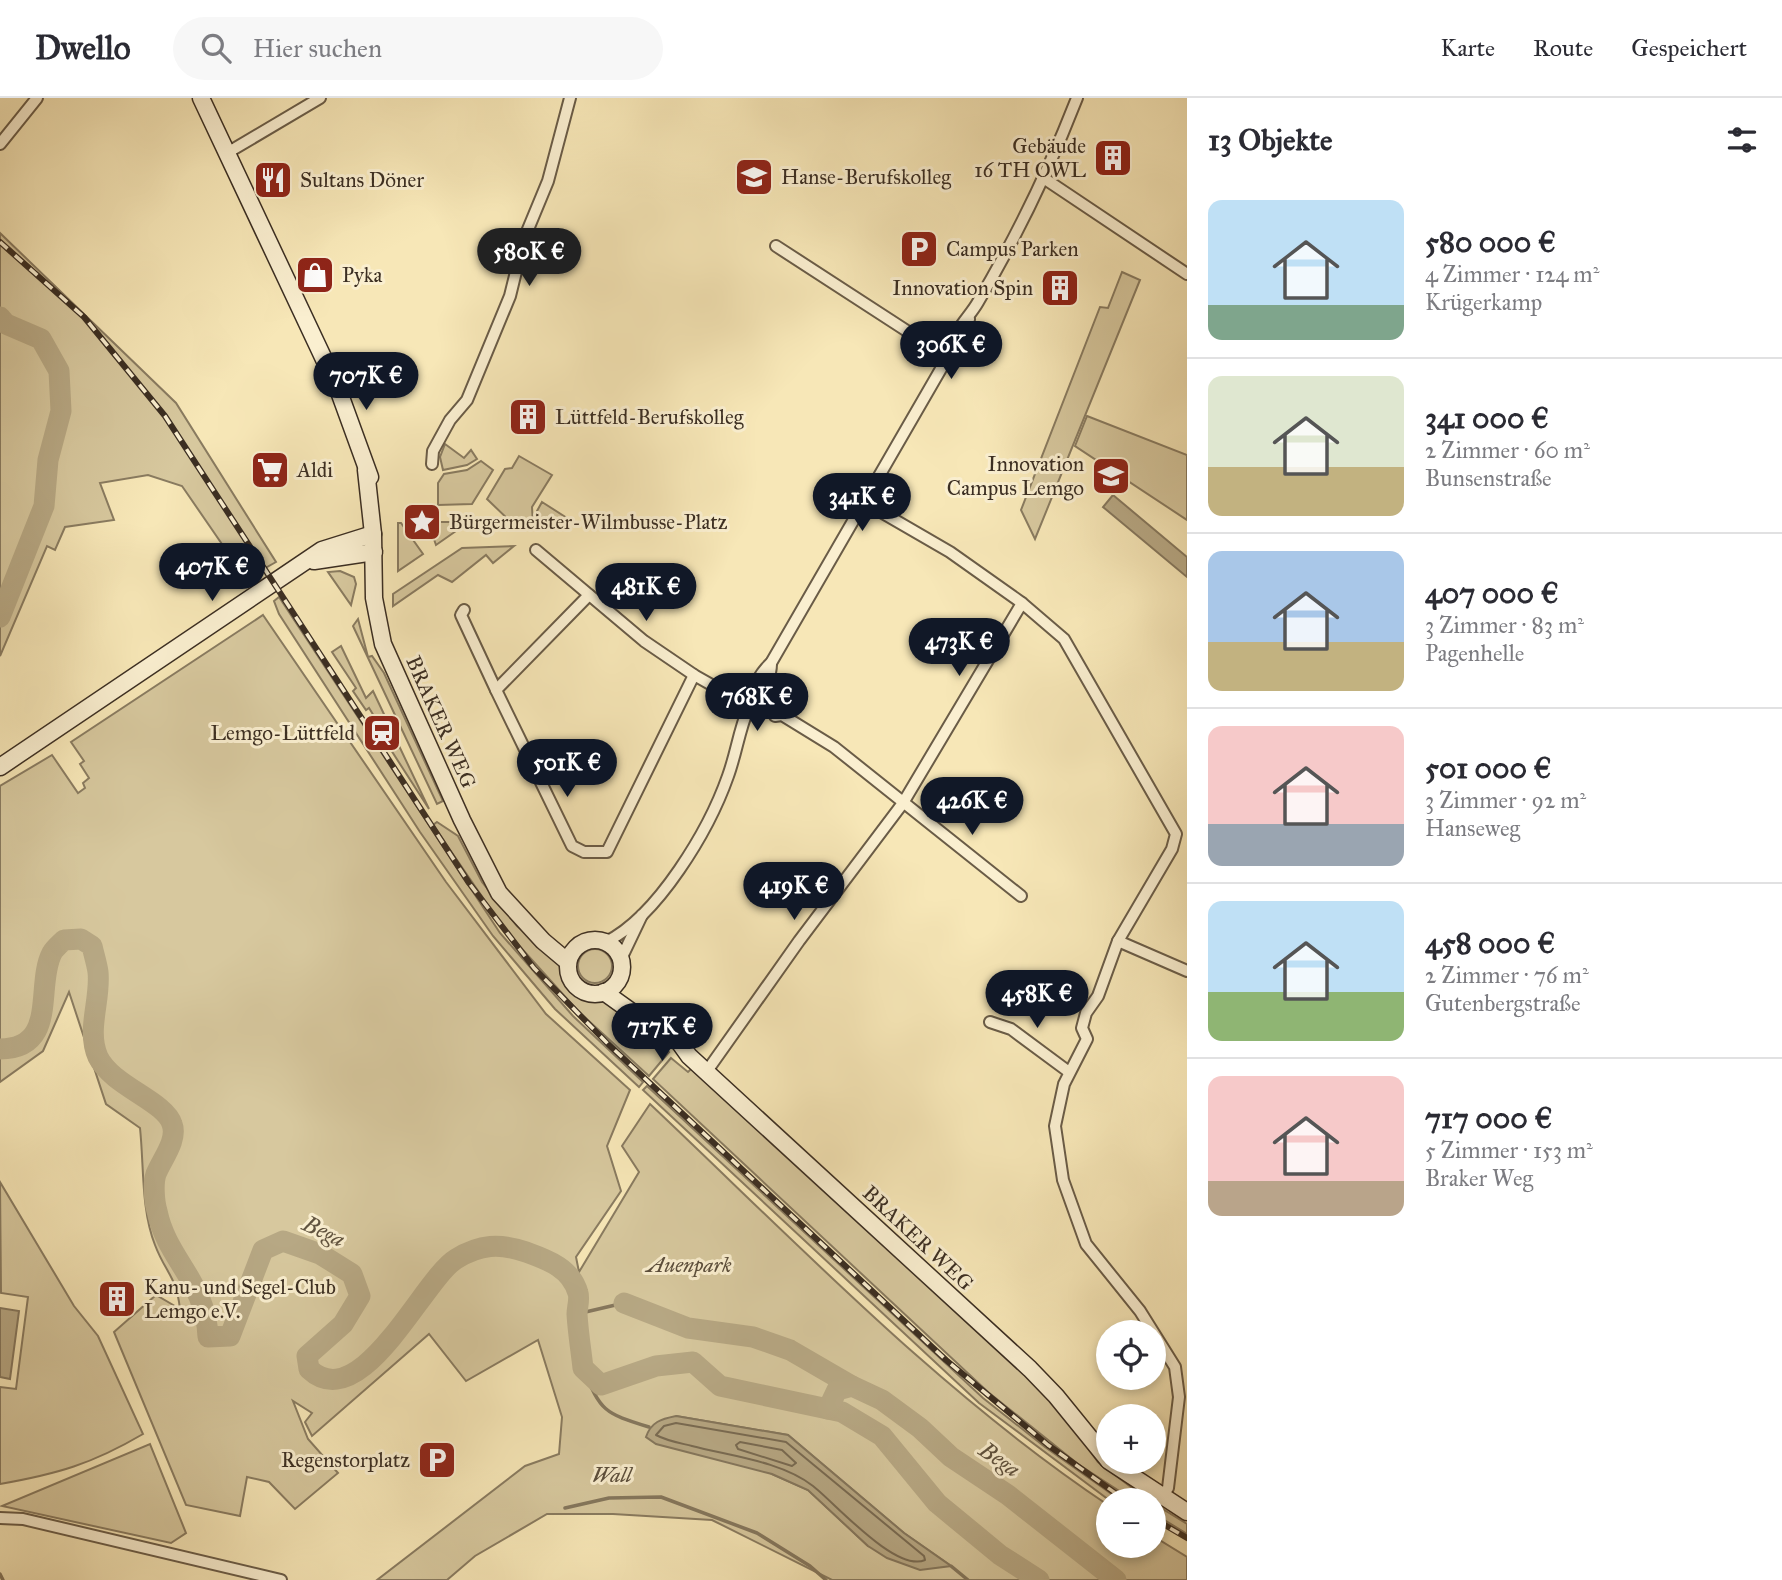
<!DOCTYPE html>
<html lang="de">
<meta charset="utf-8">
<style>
:root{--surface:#fff;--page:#f7f7f7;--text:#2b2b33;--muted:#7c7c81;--line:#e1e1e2;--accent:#111827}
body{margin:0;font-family:"IM FELL Great Primer",serif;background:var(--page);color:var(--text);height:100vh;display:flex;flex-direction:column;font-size:26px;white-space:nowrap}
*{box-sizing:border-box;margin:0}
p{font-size:23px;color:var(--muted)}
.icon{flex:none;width:38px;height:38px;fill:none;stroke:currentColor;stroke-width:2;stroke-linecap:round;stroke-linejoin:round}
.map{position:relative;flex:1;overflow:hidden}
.side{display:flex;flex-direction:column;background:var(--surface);width:595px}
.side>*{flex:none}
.fabs{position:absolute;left:1096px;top:1222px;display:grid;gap:14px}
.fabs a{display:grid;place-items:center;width:70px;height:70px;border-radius:50%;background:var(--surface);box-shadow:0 4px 10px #0003;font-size:35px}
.price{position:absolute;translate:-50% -60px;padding:0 16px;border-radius:24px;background:var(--accent);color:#fff;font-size:23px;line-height:46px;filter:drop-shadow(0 2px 4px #0008)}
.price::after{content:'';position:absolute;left:50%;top:42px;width:21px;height:16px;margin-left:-10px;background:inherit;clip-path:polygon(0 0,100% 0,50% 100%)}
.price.selected{background:#222;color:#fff}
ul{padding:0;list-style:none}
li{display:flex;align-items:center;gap:21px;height:175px;padding:0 21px}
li+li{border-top:2px solid var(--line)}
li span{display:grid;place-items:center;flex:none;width:196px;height:140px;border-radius:14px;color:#555}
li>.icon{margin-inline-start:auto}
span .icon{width:84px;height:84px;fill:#fffc;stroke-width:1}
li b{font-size:30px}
h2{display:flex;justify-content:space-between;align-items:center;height:84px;padding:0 21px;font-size:30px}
header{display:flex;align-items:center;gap:42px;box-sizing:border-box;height:98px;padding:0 35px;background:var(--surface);border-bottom:2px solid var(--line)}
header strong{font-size:33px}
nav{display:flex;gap:38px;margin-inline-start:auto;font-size:24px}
.search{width:490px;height:63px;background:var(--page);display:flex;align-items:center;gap:18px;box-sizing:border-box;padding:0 24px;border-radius:38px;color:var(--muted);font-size:26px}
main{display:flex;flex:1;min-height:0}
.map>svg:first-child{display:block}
.green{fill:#d7c89e;stroke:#897b60;stroke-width:2;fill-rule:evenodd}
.water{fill:#b7a884;stroke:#85775d;stroke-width:2}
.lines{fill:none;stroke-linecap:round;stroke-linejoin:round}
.shore{stroke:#796b53;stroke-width:2}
.stream{stroke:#85775d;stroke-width:3.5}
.river{stroke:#b7a884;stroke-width:21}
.street-casing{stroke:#6a5c47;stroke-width:14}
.secondary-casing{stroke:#3b2e22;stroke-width:19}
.street{stroke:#faefd0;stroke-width:10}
.secondary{stroke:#faefd0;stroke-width:16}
.rail-casing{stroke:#3b2e22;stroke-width:6}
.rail{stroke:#faefd0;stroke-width:3.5;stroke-dasharray:10;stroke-linecap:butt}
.labels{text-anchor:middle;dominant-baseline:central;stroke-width:6;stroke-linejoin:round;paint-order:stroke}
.poi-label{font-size:21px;fill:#3b2e22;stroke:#faefd0;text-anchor:start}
.street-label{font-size:21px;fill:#3b2e22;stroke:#faefd0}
.park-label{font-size:21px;font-style:italic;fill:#5a4d3b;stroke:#faefd0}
.water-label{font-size:23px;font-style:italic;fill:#60533f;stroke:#faefd0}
</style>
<header>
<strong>Dwello</strong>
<div class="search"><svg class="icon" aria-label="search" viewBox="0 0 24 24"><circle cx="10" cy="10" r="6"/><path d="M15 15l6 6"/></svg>Hier suchen</div>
<nav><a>Karte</a><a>Route</a><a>Gespeichert</a></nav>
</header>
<main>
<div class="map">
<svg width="1187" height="1482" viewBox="0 0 1187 1482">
<rect width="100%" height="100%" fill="#f7e7b7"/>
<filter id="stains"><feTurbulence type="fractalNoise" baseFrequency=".00286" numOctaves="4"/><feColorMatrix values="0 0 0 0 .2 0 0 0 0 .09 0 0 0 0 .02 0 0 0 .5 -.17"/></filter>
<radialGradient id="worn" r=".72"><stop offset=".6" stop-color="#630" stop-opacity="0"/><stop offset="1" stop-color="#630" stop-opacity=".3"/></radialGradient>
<g class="green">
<path d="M 0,135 L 176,305 L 276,464 L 246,481 L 182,388 L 148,377 L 100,385 L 114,422 L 65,429 L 55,452 L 47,448 L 0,558 Z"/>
<path d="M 1122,174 L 1140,182 L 1035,441 L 1021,412 L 1100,209 L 1108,210 Z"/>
<path d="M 1087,318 L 1187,357 L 1187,422 L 1075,348 Z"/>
<path d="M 445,346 L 464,360 L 471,352 L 477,361 L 467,367 L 443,372 L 440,359 Z"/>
<path d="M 519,358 L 552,377 L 532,409 L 533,427 L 515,428 L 487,401 L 505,371 L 512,370 Z"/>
<path d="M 481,363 L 493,372 L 472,406 L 438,407 L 438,385 L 444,376 L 467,372 Z"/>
<path d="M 542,404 L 567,420 L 562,428 L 538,427 L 537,413 Z"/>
<path d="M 428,424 L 457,424 L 456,433 L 436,447 Z"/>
<path d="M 398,425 L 401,425 L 423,456 L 398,473 Z"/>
<path d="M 514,448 L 493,465 L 486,457 L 452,484 L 438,477 L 393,508 L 393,496 L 462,450 Z"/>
<path d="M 340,473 L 354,479 L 356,486 L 351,507 L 328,474 Z"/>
<path d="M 279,499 L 500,835 L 573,918 L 643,984 L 639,989 L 555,911 L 493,838 L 420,734 L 279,516 L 274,503 Z"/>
<path d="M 263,517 L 446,784 L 546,916 L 630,992 L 607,1048 L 621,1093 L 576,1159 L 579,1174 L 639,1074 L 622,1048 L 650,1006 C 797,1145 939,1294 1108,1407 L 1108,1447 L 1153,1447 L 1153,1438 L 1187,1459 L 1187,1482 L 832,1482 L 712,1422 L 613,1416 L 547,1416 L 475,1458 L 447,1482 L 377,1482 L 525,1368 L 559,1356 L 562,1319 L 538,1242 L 466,1283 L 429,1236 L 312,1338 L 305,1324 L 312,1315 L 293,1303 L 308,1341 L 338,1375 L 295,1411 L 269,1384 L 247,1379 L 240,1418 L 186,1407 L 114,1234 L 156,1197 L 180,1211 C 176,1177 166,1176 155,1147 C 141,1112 144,1067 140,1030 L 106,1006 L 69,894 L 43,953 L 0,984 L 0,688 L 52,657 L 78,695 L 85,690 L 83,685 L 89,680 L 80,666 L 84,663 L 71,644 ZM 676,1318 L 788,1337 L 904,1435 L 950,1467 L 868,1448 L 808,1392 L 772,1376 Z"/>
<path d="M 358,521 L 368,559 L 372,558 L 384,575 L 443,703 L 437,706 L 353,528 Z"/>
<path d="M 341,548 L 366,600 L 373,593 L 429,711 L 371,621 L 374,618 L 369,610 L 366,612 L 353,593 L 356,590 L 332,554 Z"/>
<path d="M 437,724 L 458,738 L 482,784 L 517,828 L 562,865 L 571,889 L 581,896 L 600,900 L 617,910 L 669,954 L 649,978 L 578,913 L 505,832 L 433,727 Z"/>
<circle cx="595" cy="868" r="17"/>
<path d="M 671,960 L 688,974 L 691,971 L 759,1030 L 1024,1274 L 1067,1321 L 1098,1364 L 1148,1402 L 1133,1402 L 1078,1366 L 988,1294 L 653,981 Z"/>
<path d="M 647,988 L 983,1300 L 1045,1349 L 1120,1402 L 1109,1402 L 979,1305 L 643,992 Z"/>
<path d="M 0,1084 L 74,1208 L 98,1238 L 143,1336 C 92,1366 57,1376 0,1386 L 0,1289 L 16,1291 L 28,1199 L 1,1195 Z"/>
<path d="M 150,1346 L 186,1435 L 171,1445 L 2,1408 Z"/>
<path d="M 1153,1405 L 1187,1426 L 1187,1436 L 1153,1415 Z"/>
</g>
<g class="water">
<path d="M 1113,397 L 1187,459 L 1187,479 L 1103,409 Z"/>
<path d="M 0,1210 L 19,1213 L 10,1281 L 0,1279 Z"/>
<path d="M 676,1318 L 788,1337 L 904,1435 L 951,1468 L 920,1472 L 887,1460 L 868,1448 L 808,1392 L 772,1376 L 656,1346 L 646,1339 C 651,1324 661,1321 676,1318 Z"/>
</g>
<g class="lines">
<g class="shore">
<path d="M 676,1325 L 786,1344 L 924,1458 L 925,1462 C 896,1475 835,1405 813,1388 C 781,1363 730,1358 692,1348 C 680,1345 667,1343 656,1337 L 664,1328 Z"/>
<path d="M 740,1344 L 782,1352 L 796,1365 L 792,1368 L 738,1351 L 736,1347 Z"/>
</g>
<g class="stream">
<path d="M 577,1216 L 624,1205"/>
<path d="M 583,1270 C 601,1314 604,1315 649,1329"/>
<path d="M 565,1410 L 609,1400 L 661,1399 L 757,1435 L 810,1468 L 826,1482"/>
<path d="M 951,1468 L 968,1482"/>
<path d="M 0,1476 L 3,1482"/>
</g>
<g class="river">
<path d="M 0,219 L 6,226 L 41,241 L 59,273 L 61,313 L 48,362 L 44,408 L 0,519"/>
<path d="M 0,951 C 59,951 35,887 52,855 C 55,850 60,846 64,842 L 81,841 L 92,848 C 94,857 97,866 98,874 C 101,902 86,932 98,959 C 112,988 165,1003 172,1026 C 178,1042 162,1061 156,1076 C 153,1085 154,1103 157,1113 C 167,1162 206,1183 208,1239 L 230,1238 L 263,1152 L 283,1143 L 320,1156 L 352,1176 L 360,1198 L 343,1226 L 307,1258 L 309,1271 C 361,1320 423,1181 456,1161 C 480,1146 500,1145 526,1154 C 548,1162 571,1170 578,1195 C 580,1201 577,1210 577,1216 C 578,1234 581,1252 583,1270 L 601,1287 L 656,1268 L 693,1264 L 720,1288 L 842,1314 L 882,1338 L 937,1405 L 1000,1457 L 1039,1482"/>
<path d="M 624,1205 L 688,1230 L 753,1239 L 790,1252 L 852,1288"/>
<path d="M 828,1311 L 837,1292 L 852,1288 L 882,1302 L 920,1330 L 951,1359 L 1008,1397 L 1116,1482"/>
</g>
<defs>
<g id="street">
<path d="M 0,46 L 37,0"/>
<path d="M 227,55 L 320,0"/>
<path d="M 1045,81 L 1187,176"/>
<path d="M 776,148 L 947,259"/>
<path d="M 953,250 C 953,232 969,220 978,204 C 1017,138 1049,72 1077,0"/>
<path d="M 432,366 L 433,353 L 450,322 L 467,302 L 510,198 L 524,141 L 548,83 L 570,0"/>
<path d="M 862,403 L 950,454 L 1022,505"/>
<path d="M 536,452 L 644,543 L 694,577 L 749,608"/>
<path d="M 589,497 L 496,592 L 572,748 L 584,754 L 607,754 L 694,577"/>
<path d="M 464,512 L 461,517 L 496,592"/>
<path d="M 753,601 C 754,587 760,575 771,565 L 953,250 L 964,240 L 969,221"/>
<path d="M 775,618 L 782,617 L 834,649 L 1021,798"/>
<path d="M 1118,843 L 1187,873"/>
<path d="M 606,844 C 658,818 709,732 728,678 C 736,656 739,633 748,611 C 755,592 771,590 771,565"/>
<path d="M 621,861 L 642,817"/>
<path d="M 990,924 L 1011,931 L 1069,974"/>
<path d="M 707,973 L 799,843 L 903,705 L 1022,505 L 1064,541 L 1176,736 L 1172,751 L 1118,843 L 1098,898 L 1086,915 L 1082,930 L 1087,941 L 1064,986 L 1055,1028 L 1063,1082 L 1086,1146 L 1140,1213 L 1175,1269 L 1179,1299 L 1168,1390 L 1162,1399"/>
<path d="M 0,1420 L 23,1421 L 281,1482"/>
</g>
<g id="secondary">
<path d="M 201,0 L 338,291 L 370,379"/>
<path d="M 366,372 L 373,436 L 374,500 L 383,546 L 462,722 L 499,795 L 543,843 L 568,864"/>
<path d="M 314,463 L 374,454"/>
<path d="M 0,669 L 322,452 L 373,436"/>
<circle cx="595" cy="869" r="27"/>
<path d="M 604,894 L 664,937 L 679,944 L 689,958 L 1030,1271 L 1056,1298 L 1108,1362"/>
<path d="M 1109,1363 L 1187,1414"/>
</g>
</defs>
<use href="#street" class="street-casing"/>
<use href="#secondary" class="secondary-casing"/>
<use href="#street" class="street"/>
<use href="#secondary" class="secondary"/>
<defs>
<g id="rail">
<path d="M 0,144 L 84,219 L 165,318 L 469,785 L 534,870 L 608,946 L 946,1262 L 1048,1347 L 1125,1402"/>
<path d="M 1153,1420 L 1187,1440"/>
</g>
</defs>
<use href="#rail" class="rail-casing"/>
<use href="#rail" class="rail"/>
</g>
<defs>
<symbol id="building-square" viewBox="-11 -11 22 22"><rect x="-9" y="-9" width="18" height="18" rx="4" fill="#8f2418" stroke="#faefd0"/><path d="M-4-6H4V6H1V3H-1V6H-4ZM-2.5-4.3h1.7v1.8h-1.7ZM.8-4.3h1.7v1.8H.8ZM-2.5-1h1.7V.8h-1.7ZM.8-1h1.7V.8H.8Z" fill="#fff"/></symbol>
<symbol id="school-square" viewBox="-11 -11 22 22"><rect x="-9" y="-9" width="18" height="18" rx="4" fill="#8f2418" stroke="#faefd0"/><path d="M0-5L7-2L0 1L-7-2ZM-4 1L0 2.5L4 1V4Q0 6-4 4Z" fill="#fff"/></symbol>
<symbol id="restaurant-square" viewBox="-11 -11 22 22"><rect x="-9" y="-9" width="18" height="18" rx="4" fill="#8f2418" stroke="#faefd0"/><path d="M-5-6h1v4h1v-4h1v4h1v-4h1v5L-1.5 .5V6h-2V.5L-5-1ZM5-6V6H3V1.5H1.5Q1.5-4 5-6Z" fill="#fff"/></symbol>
<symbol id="parking-square" viewBox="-11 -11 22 22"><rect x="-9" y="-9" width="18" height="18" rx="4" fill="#8f2418" stroke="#faefd0"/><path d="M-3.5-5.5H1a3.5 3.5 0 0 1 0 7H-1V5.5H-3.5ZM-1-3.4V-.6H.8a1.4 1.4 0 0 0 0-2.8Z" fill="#fff"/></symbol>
<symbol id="shop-square" viewBox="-11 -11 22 22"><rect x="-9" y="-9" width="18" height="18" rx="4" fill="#8f2418" stroke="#faefd0"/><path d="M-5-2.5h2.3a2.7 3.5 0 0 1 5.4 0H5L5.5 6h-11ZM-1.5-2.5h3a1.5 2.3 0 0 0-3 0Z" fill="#fff"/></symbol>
<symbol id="supermarket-square" viewBox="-11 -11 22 22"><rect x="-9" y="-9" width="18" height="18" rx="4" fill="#8f2418" stroke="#faefd0"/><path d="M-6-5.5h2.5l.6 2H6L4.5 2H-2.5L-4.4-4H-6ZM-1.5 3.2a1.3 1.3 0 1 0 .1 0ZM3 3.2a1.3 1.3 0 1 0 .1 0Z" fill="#fff"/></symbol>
<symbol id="university-square" viewBox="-11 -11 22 22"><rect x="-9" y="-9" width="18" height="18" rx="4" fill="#8f2418" stroke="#faefd0"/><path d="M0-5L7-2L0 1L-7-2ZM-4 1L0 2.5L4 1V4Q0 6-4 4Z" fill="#fff"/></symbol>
<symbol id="sight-square" viewBox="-11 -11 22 22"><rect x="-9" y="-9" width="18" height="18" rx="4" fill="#8f2418" stroke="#faefd0"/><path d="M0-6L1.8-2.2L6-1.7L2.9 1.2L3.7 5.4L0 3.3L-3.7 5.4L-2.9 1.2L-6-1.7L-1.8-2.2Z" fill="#fff"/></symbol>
<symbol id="station-square" viewBox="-11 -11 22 22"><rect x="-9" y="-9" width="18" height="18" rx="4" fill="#8f2418" stroke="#faefd0"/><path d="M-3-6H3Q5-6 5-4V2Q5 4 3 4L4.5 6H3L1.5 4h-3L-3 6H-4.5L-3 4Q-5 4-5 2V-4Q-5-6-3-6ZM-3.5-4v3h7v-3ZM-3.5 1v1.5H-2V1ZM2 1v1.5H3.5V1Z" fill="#fff"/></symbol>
</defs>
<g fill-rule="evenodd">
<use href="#building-square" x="1091" y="38" width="44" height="44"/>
<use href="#school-square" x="732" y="57" width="44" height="44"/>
<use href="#restaurant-square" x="251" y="60" width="44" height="44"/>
<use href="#parking-square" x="897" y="129" width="44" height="44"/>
<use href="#shop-square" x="293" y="155" width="44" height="44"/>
<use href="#building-square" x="1038" y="168" width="44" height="44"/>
<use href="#building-square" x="506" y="297" width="44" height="44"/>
<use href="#supermarket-square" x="248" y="350" width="44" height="44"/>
<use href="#university-square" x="1089" y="356" width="44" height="44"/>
<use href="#sight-square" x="400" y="402" width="44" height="44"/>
<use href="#station-square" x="360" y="613" width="44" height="44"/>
<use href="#building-square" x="95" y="1179" width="44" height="44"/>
<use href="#parking-square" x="415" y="1340" width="44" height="44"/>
</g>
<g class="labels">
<g class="poi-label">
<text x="1086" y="48" text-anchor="end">Gebäude<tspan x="1086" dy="24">16 TH OWL</tspan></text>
<text x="781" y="79">Hanse-Berufskolleg</text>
<text x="300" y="82">Sultans Döner</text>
<text x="946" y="151">Campus Parken</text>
<text x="342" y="177">Pyka</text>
<text x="1033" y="190" text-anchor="end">Innovation Spin</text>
<text x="555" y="319">Lüttfeld-Berufskolleg</text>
<text x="1084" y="366" text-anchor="end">Innovation<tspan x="1084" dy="24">Campus Lemgo</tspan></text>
<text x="297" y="372">Aldi</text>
<text x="449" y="424">Bürgermeister-Wilmbusse-Platz</text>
<text x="355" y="635" text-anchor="end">Lemgo-Lüttfeld</text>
<text x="144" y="1189">Kanu- und Segel-Club<tspan x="144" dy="24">Lemgo e.V.</tspan></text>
<text x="410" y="1362" text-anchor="end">Regenstorplatz</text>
</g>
<g class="street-label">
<text transform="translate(441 624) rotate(66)">BRAKER WEG</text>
<text transform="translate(918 1140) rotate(43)">BRAKER WEG</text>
</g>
<g class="park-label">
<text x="689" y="1167">Auenpark</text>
<text x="612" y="1377">Wall</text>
</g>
<g class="water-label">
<text transform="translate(324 1133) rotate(25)">Bega</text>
<text transform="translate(1000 1361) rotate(34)">Bega</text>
</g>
</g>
<rect width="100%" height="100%" filter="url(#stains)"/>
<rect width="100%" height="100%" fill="url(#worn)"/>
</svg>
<div class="fabs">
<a><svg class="icon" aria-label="locate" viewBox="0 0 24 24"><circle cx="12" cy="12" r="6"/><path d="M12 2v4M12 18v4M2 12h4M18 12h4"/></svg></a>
<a>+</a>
<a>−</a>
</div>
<b class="price selected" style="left:529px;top:190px">580K €</b>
<b class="price" style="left:951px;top:283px">306K €</b>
<b class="price" style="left:366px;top:314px">707K €</b>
<b class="price" style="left:862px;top:435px">341K €</b>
<b class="price" style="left:212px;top:505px">407K €</b>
<b class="price" style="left:646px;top:525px">481K €</b>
<b class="price" style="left:959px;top:580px">473K €</b>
<b class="price" style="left:757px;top:635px">768K €</b>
<b class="price" style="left:567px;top:701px">501K €</b>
<b class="price" style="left:972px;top:739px">426K €</b>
<b class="price" style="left:794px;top:824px">419K €</b>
<b class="price" style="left:1037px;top:932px">458K €</b>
<b class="price" style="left:662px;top:965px">717K €</b>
</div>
<section class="side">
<h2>13 Objekte<svg class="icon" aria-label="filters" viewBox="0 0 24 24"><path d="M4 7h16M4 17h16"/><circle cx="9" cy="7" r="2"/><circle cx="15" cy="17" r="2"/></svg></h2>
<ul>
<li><span style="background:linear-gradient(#bfe0f5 75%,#7fa58c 0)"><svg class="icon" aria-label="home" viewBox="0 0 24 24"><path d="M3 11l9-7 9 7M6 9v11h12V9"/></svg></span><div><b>580 000 €</b><p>4 Zimmer · 124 m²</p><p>Krügerkamp</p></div></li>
<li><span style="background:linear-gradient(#dfe7d0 65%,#c2b280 0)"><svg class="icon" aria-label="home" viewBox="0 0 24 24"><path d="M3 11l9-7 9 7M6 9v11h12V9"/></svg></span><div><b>341 000 €</b><p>2 Zimmer · 60 m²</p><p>Bunsenstraße</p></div></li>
<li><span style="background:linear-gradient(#a9c7e8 65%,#c2b280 0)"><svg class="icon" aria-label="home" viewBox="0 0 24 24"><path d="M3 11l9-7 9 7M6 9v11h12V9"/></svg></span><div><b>407 000 €</b><p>3 Zimmer · 83 m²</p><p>Pagenhelle</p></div></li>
<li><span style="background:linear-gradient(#f6c9c9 70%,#9aa5b1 0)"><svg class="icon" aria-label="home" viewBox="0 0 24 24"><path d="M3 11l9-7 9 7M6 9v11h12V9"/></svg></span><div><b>501 000 €</b><p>3 Zimmer · 92 m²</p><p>Hanseweg</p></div></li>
<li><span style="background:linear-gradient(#bfe0f5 65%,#8fb573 0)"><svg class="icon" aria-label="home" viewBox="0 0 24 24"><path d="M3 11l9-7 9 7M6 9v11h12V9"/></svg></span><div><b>458 000 €</b><p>2 Zimmer · 76 m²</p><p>Gutenbergstraße</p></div></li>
<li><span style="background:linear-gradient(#f6c9c9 75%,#b9a48a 0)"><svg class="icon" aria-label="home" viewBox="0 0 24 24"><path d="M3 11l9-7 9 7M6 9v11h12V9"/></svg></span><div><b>717 000 €</b><p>5 Zimmer · 153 m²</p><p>Braker Weg</p></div></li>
</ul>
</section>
</main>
